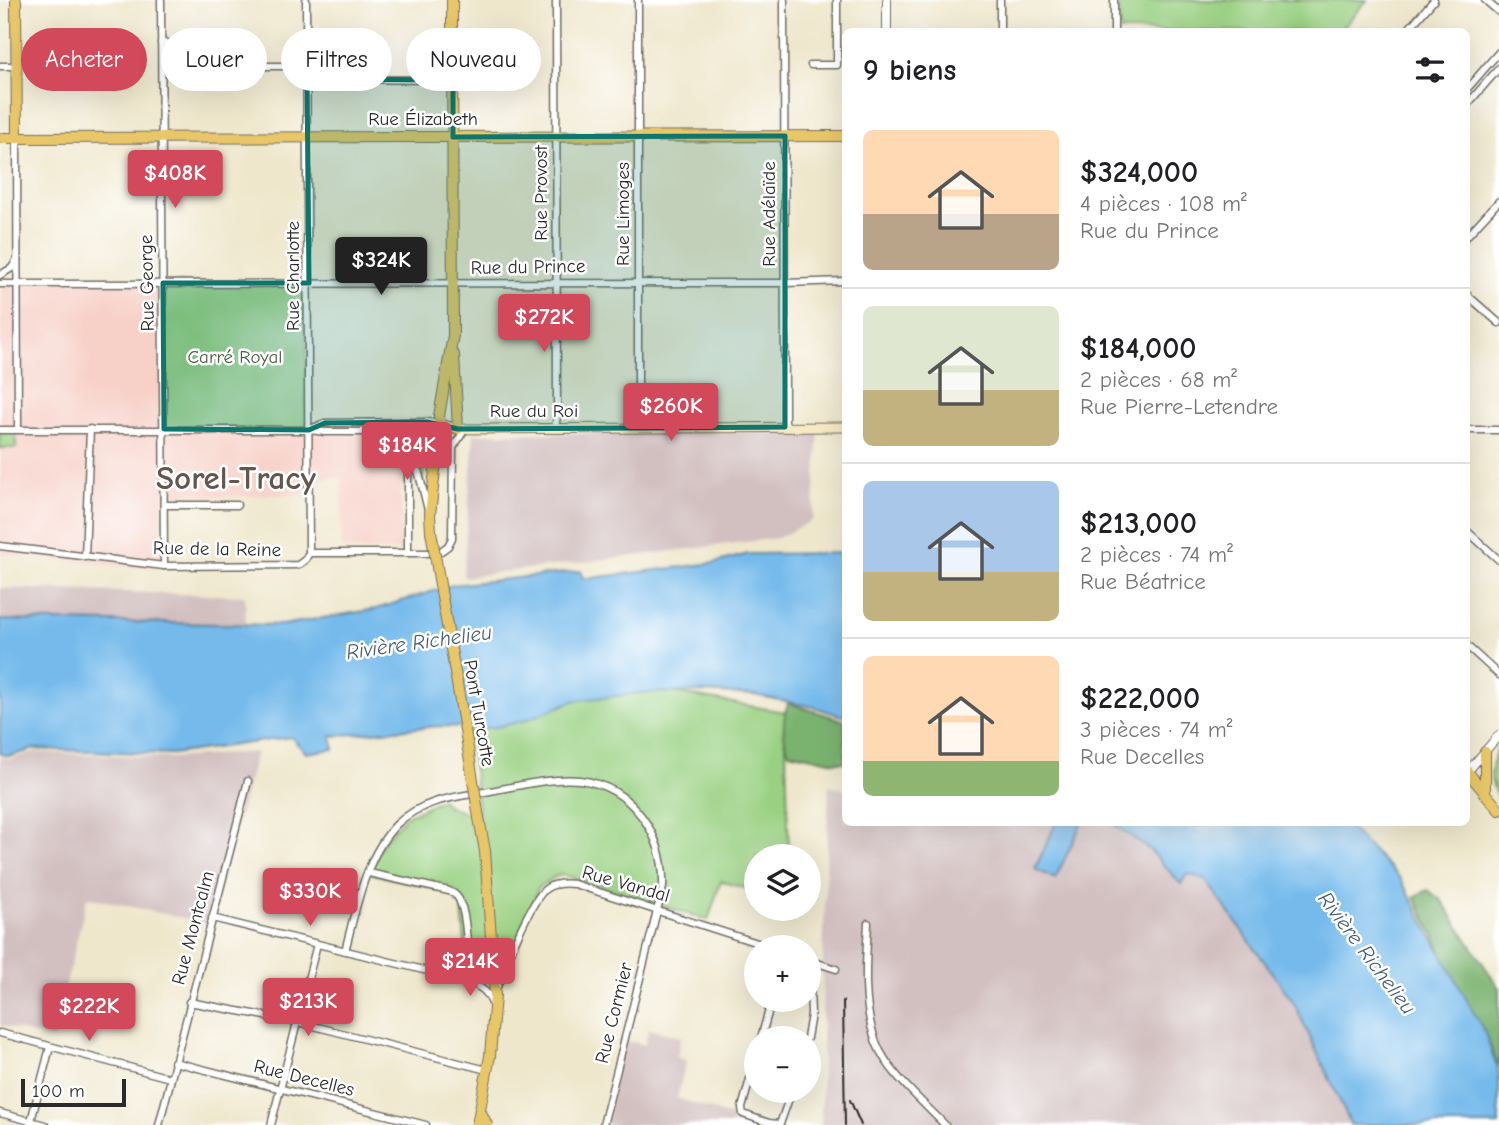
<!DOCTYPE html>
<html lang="fr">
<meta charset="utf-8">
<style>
:root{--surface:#fff;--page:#f2f2f2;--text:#202124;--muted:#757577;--line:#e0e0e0;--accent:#d1495b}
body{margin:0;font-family:"Comic Neue",sans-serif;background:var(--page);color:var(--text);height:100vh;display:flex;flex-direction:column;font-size:26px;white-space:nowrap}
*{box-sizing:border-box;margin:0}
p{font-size:23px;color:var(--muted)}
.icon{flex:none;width:38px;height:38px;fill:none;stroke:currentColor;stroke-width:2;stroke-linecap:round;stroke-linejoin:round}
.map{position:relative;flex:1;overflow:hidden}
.drawer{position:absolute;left:842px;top:28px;width:628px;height:798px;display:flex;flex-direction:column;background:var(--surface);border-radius:10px;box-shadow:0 7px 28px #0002}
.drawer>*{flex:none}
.guide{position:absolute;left:21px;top:28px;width:665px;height:63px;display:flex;gap:14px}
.controls{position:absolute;left:744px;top:844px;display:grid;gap:14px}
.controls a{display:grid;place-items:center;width:77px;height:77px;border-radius:50%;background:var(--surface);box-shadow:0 7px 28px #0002;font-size:35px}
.scale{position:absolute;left:21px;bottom:18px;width:105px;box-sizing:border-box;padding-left:7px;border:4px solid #2b2b2b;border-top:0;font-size:19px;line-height:24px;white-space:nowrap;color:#2b2b2b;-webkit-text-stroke:5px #fff;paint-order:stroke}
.price{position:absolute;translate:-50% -60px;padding:0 16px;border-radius:7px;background:var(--accent);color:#fff;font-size:23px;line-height:46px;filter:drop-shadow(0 2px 4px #0008)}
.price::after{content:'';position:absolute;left:50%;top:42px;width:21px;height:16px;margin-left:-10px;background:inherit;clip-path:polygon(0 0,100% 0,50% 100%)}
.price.current{background:#222;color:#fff}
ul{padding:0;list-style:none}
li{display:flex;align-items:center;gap:21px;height:175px;padding:0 21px}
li+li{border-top:2px solid var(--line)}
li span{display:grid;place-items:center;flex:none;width:196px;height:140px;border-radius:10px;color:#555}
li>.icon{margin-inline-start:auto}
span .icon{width:84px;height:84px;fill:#fffc;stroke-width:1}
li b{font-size:30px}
h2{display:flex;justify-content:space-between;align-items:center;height:84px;padding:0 21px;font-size:30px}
.tag{padding:0 24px;border-radius:32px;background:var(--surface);box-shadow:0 7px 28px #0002;font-size:24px;line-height:63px}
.tag.current{background:var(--accent);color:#fff}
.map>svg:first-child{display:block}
.built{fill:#f7d1c8}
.industrial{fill:#d2bfc0}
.green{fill:#99d081;stroke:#627e56;stroke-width:2}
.forest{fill:#7ab26f;stroke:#526e4d;stroke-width:2}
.water{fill:#74baeb;stroke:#50728b;stroke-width:2}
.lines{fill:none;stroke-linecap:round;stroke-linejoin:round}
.minor-casing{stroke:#706d63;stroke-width:9}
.tertiary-casing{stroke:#706d63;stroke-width:10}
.secondary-casing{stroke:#706d63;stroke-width:11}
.primary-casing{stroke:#706d63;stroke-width:12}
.minor{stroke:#fff;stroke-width:6}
.tertiary{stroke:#fff;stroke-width:8}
.secondary{stroke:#f6e9c3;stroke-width:9}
.primary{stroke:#e9c769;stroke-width:10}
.rail{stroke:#2b2b2b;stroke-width:2}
.primary-bridge-casing{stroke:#706d63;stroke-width:12;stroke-linecap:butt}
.primary-bridge{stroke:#e9c769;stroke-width:10}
.marked{fill:#0f766e;fill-opacity:0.2;stroke:#0f766e;stroke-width:5;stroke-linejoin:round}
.labels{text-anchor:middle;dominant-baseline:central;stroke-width:5;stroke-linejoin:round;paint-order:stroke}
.street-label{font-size:19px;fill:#2b2b2b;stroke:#fff}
.park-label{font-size:19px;fill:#4c5d45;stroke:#fff}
.water-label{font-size:21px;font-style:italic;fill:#455d6e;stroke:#fff}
.town-label{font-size:33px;font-weight:bold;fill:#65564d;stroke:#fff}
</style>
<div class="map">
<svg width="1499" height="1125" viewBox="0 0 1499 1125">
<rect width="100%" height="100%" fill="#fff"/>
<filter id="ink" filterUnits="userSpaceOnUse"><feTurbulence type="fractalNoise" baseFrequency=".0143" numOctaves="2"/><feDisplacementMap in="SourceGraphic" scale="14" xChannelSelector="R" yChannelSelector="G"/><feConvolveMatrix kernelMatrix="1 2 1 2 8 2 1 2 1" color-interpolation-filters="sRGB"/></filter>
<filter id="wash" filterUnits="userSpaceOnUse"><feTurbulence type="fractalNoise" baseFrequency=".00686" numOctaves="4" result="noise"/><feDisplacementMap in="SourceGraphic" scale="28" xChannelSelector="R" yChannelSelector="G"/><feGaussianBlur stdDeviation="1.57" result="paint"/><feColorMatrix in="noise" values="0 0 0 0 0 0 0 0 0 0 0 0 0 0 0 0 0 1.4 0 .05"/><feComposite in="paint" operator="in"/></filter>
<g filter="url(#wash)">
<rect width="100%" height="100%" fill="#efe7cc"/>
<path class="built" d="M 0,282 L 164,283 L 164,429 L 391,436 L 398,444 L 400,457 L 402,551 L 342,549 L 342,478 L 305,478 L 304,494 L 162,499 L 162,562 L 152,569 L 0,554 Z"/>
<g class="industrial">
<path d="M 819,431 L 813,520 L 778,538 L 463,577 L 474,434 Z"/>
<path d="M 0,588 L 245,596 L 246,625 L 0,620 Z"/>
<path d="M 34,752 L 172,758 L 256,752 L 210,924 L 87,897 L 53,1039 L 0,1025 L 0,757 L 10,759 Z"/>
<path d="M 829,785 L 845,790 L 845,822 L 911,822 L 931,825 L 940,822 L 1056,823 L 1036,869 L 1055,878 L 1082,823 L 1112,822 L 1150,850 L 1181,883 L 1186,874 L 1204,879 L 1294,1003 L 1351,1125 L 821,1125 L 823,954 Z"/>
<path d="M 649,1029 L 681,1037 L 677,1057 L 686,1061 L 677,1098 L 757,1125 L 603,1125 L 624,1040 L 645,1045 Z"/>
</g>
<g class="green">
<path d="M 1119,0 L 1367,0 L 1339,32 L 1120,31 Z"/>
<path d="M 164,283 L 306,283 L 306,430 L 163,430 Z"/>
<path d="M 398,428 L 416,428 L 426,436 L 422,492 Z"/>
<rect x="0" y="431" width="16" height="17"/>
<path d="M 642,687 L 785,712 L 789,856 L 756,856 L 756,892 L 721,881 L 708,920 L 564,875 L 557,876 L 539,887 L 499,983 L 491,939 L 481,958 L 467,964 L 462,908 L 453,893 L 369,873 L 382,843 L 405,817 L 442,799 L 446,805 L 479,818 L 468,719 Z"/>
<path d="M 1499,747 L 1499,797 C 1486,782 1491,763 1499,747 Z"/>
</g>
<g class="forest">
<path d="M 788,703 L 845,721 L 845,762 L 835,762 L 789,752 C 781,736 783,719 788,703 Z"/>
<path d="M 1428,890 L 1442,901 L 1499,988 L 1499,1068 L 1487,1038 L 1450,975 L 1434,934 L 1414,897 Z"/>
</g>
<g class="water">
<path d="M 845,553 L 845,717 L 814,707 L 754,695 L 702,692 L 640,693 L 573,701 L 523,721 L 492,728 L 438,726 L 331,736 L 334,749 L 306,753 L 291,737 L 172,754 L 34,749 L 10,756 L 0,754 L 0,620 L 282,625 L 376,609 L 453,585 L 581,571 L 583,579 L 714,563 L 748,554 Z"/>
<path d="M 1056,823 L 1082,823 L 1055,879 L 1035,869 Z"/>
<path d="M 1112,823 L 1345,823 L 1400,878 L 1485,1033 L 1499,1073 L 1499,1125 L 1351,1125 L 1294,1003 L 1205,879 L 1187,874 L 1181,884 L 1150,850 Z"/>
</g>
</g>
<g filter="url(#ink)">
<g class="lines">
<defs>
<g id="minor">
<path d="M 161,0 L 164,566"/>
<path d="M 306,0 L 309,553"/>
<path d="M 638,0 L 638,428"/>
<path d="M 784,0 L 785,427"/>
<path d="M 1000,0 L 1000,32"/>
<path d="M 1485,0 L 1499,12"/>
<path d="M 1114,32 L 1114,0"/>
<path d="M 1406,32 L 1434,0"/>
<path d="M 161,43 L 200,44"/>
<path d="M 811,65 L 837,65 L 837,0"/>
<path d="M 0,66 L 17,66"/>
<path d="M 236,66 L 307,66"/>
<path d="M 307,79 L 453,80"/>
<path d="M 1466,90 L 1499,52"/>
<path d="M 1466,106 L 1499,68"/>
<path d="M 17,138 L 18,429"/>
<path d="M 1466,237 L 1499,201"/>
<path d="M 0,275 L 12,268 L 17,259"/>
<path d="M 0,284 L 785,283 L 845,281"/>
<path d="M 1466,294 L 1499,323"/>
<path d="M 555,428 L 557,417 L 556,0"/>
<path d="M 311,429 L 325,423 L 427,422 L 440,424"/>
<path d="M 0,430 L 309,430 L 325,432 L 393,432 C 416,440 422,491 429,513"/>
<path d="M 1466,430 L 1499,430"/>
<path d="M 408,450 L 408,553"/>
<path d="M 164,505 L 237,505"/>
<path d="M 1466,530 L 1499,560"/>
<path d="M 0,546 L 164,566 L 298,565 L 305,560 L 309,553"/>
<path d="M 441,551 L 448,546 L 452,538 L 453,448 L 465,429"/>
<path d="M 309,553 L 428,553"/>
<path d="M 85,557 L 90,429"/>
<path d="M 1466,645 L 1499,675"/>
<path d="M 369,873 L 449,891 C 455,894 458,896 460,902 C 466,915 470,957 464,969 L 452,977"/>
<path d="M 212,918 L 452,977 C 469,983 487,985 492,1004"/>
<path d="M 868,923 C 866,961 862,1005 876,1042 C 887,1072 923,1102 945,1125"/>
<path d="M 345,951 C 356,909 365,856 397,824 C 423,799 456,797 490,791 C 519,786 551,777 580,780 C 633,787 665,836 663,887 L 603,1125"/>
<path d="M 808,960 L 836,969"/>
<path d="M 459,976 L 478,966 L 489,946"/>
<path d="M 497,987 C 504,968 531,898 547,888 C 555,883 564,883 574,884 L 770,947"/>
<path d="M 189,1002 L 298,1022 L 487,1070"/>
<path d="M 0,1033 L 170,1078"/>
<path d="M 761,1038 L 772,999"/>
<path d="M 807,1038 L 811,1014 L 809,960"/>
<path d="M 756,1057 L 742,1108 L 743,1114 L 769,1123 L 780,1124 L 792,1090"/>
<path d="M 174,1062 L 426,1125"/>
<path d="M 0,1113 L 45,1125"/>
<path d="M 30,1125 L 50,1047"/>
<path d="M 159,1125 L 248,781"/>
<path d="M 271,1125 L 317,944"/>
</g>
<g id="tertiary">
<path d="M 887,0 L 887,32"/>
<path d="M 1468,771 L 1499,735"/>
</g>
<path id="secondary" d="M 440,424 L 458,429 L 845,427"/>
<g id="primary">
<path d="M 16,0 L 17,138"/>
<path d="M 0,138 L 845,136"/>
<path d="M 454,355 L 458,429"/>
<path d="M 431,531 L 430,515 L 440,424 L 439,416 L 453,335 L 452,0"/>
<path d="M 441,591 L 465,730"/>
<path d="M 1485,752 L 1485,792"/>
<path d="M 1466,770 L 1499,810"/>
<path d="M 480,1110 L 487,1125"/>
<path d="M 477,1125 L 490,1056 L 495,996 L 485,851 L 479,818"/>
</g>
</defs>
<use href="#minor" class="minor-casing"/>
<use href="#tertiary" class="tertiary-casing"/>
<use href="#secondary" class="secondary-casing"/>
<use href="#primary" class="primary-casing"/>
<use href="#minor" class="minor"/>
<use href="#tertiary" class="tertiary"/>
<use href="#secondary" class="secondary"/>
<use href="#primary" class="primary"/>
<g class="rail">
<path d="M 843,1001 L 845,1125"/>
<path d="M 850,1100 L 861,1125"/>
</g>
<defs>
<g id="primary-bridge">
<path d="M 431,531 L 441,591"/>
<path d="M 465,730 L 479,818"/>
</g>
</defs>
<use href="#primary-bridge" class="primary-bridge-casing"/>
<use href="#primary-bridge" class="primary-bridge"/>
</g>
</g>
<path class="marked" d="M 307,79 L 453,80 L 453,137 L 785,136 L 785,427 L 458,429 L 427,422 L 325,423 L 309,430 L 164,429 L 163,283 L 309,283 Z"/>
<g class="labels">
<g class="street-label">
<text x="423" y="119">Rue Élizabeth</text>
<text transform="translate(541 193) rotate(-90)">Rue Provost</text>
<text transform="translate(623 214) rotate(-90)">Rue Limoges</text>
<text transform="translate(769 214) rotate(-90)">Rue Adélaïde</text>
<text transform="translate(528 267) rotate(-1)">Rue du Prince</text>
<text transform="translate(293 276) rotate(-90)">Rue Charlotte</text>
<text transform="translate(147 283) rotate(-91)">Rue George</text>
<text x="534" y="411">Rue du Roi</text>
<text transform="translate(217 549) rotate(1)">Rue de la Reine</text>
<text transform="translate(479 713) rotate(80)">Pont Turcotte</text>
<text transform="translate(626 884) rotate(16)">Rue Vandal</text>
<text transform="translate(193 928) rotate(-75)">Rue Montcalm</text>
<text transform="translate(614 1013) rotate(-76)">Rue Cormier</text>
<text transform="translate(304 1078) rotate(14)">Rue Decelles</text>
</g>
<g class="park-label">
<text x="235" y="357">Carré Royal</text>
</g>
<g class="water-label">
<text transform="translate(419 642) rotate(-8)">Rivière Richelieu</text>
<text transform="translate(1367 953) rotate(53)">Rivière Richelieu</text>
</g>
<g class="town-label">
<text x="236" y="478">Sorel-Tracy</text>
</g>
</g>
</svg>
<div class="controls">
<a><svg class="icon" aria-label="layers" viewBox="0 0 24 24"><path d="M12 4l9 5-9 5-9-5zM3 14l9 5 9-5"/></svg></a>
<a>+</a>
<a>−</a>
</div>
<div class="scale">100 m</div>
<b class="price" style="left:175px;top:210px">$408K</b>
<b class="price current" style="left:381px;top:297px">$324K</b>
<b class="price" style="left:544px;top:354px">$272K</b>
<b class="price" style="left:671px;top:443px">$260K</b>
<b class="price" style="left:407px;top:482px">$184K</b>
<b class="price" style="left:310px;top:928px">$330K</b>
<b class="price" style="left:470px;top:998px">$214K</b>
<b class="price" style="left:308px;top:1038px">$213K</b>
<b class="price" style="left:89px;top:1043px">$222K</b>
<div class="guide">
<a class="tag current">Acheter</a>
<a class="tag">Louer</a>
<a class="tag">Filtres</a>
<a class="tag">Nouveau</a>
</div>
<section class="drawer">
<h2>9 biens<svg class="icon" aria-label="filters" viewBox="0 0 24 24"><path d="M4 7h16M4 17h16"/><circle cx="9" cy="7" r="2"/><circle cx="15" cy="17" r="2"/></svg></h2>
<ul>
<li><span style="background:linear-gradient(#ffd9b3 60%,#b9a48a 0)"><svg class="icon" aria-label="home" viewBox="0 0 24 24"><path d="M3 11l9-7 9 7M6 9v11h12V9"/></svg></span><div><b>$324,000</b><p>4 pièces · 108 m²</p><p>Rue du Prince</p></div></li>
<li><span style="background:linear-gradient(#dfe7d0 60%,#c2b280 0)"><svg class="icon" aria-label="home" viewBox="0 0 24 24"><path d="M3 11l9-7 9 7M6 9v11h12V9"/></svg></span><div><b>$184,000</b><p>2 pièces · 68 m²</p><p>Rue Pierre-Letendre</p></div></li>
<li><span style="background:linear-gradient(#a9c7e8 65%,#c2b280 0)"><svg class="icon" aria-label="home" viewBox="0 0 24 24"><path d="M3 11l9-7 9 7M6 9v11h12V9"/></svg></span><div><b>$213,000</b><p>2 pièces · 74 m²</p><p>Rue Béatrice</p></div></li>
<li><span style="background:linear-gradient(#ffd9b3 75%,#8fb573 0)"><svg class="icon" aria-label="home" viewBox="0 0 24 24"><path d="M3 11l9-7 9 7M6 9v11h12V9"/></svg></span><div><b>$222,000</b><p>3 pièces · 74 m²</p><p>Rue Decelles</p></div></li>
</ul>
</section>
</div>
